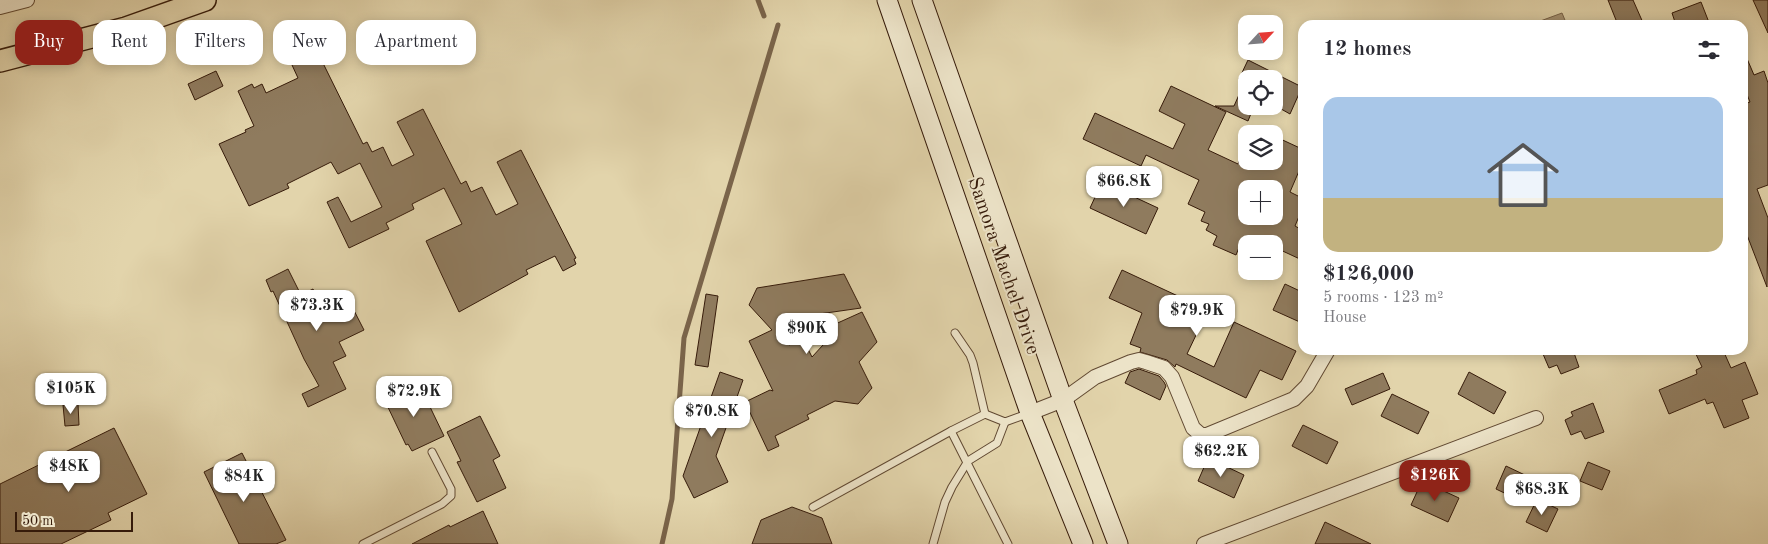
<!DOCTYPE html>
<meta charset="utf-8">
<style>
:root{--surface:#fff;--page:#f2f2f3;--text:#2b2b33;--muted:#7c7c81;--accent:#8f2418}
body{margin:0;font-family:"Old Standard TT",serif;background:var(--page);color:var(--text);height:100vh;display:flex;flex-direction:column;font-size:19px;white-space:nowrap}
*{box-sizing:border-box;margin:0}
p{font-size:16px;color:var(--muted)}
.icon{flex:none;width:28px;height:28px;fill:none;stroke:currentColor;stroke-width:2;stroke-linecap:round;stroke-linejoin:round}
.map{position:relative;flex:1;overflow:hidden}
.drawer{position:absolute;left:1298px;top:20px;width:450px;height:335px;display:flex;flex-direction:column;background:var(--surface);border-radius:15px;box-shadow:0 2px 12px #0003}
.drawer>*{flex:none}
.guide{position:absolute;left:15px;top:20px;width:475px;height:45px;display:flex;gap:10px}
.needle{width:32px;rotate:64deg}
.controls{position:absolute;left:1238px;top:15px;display:grid;gap:10px}
.controls a{display:grid;place-items:center;width:45px;height:45px;border-radius:10px;background:var(--surface);box-shadow:0 2px 12px #0003;font-size:25px}
.scale{position:absolute;left:15px;bottom:12px;width:118px;box-sizing:border-box;padding-left:5px;border:2px solid #361b0a;border-top:0;font-size:14px;line-height:18px;white-space:nowrap;color:#361b0a;-webkit-text-stroke:4px #ece3c8;paint-order:stroke}
.price{position:absolute;translate:-50% -42px;padding:0 11px;border-radius:10px;background:#fff;color:#222;font-size:16px;line-height:32px;filter:drop-shadow(0 1px 2px #0008)}
.price::after{content:'';position:absolute;left:50%;top:30px;width:15px;height:11px;margin-left:-8px;background:inherit;clip-path:polygon(0 0,100% 0,50% 100%)}
.price.active{background:var(--accent);color:#fff}
ul{padding:0;list-style:none}
li{display:grid;align-content:center;gap:10px;height:265px;padding:0 25px}
li span{display:grid;place-items:center;height:155px;border-radius:15px;color:#555}
li>.icon{margin-inline-start:auto}
span .icon{width:90px;height:90px;fill:#fffc;stroke-width:1}
li b{font-size:21px}
h2{display:flex;justify-content:space-between;align-items:center;height:60px;padding:0 25px;font-size:21px}
.pill{padding:0 18px;border-radius:15px;background:var(--surface);box-shadow:0 2px 12px #0003;font-size:18px;line-height:45px}
.pill.active{background:var(--accent);color:#fff}
.map>svg:first-child{display:block}
.water{fill:#a89574;stroke:#7a644a}
.lines{fill:none;stroke-linecap:round;stroke-linejoin:round}
.stream{stroke:#7a644a;stroke-width:5}
.building{fill:#8f7b5e;stroke:#361b0a;fill-rule:evenodd}
.service-casing{stroke:#614932;stroke-width:9}
.minor-casing{stroke:#614932;stroke-width:16}
.secondary-casing{stroke:#361b0a;stroke-width:21}
.primary-casing{stroke:#361b0a;stroke-width:24}
.service{stroke:#ece3c8;stroke-width:7}
.minor{stroke:#ece3c8;stroke-width:14}
.secondary{stroke:#ece3c8;stroke-width:19}
.primary{stroke:#e2d4ab;stroke-width:21}
.labels{text-anchor:middle;dominant-baseline:central;stroke-width:4;stroke-linejoin:round;paint-order:stroke}
.street-label{font-size:20px;fill:#361b0a;stroke:#ece3c8}
</style>
<div class="map">
<svg width="1768" height="544" viewBox="0 0 1768 544">
<rect width="100%" height="100%" fill="#e2d4ab"/>
<filter id="stains"><feTurbulence type="fractalNoise" baseFrequency=".004" numOctaves="4"/><feColorMatrix values="0 0 0 0 .2 0 0 0 0 .09 0 0 0 0 .02 0 0 0 .5 -.17"/></filter>
<radialGradient id="worn" r=".72"><stop offset=".6" stop-color="#630" stop-opacity="0"/><stop offset="1" stop-color="#630" stop-opacity=".3"/></radialGradient>
<path class="water" d="M 1562,13 L 1567,25 L 1536,25 L 1535,23 Z"/>
<g class="lines">
<g class="stream">
<path d="M 758,0 L 764,16"/>
<path d="M 662,544 L 672,499 L 684,338 L 778,25"/>
</g>
</g>
<g class="building">
<path d="M 1608,0 L 1633,0 L 1644,25 L 1618,25 Z"/>
<path d="M 1753,0 L 1768,0 L 1768,33 Z"/>
<path d="M 1701,2 L 1710,25 L 1676,25 L 1672,13 Z"/>
<path d="M 1742,47 L 1754,75 L 1764,71 L 1768,83 L 1768,185 L 1757,189 L 1768,218 L 1767,287 L 1742,222 L 1742,105 L 1750,102 L 1742,82 Z"/>
<path d="M 318,53 L 363,144 L 367,142 L 372,152 L 383,147 L 392,166 L 414,155 L 397,122 L 423,109 L 461,184 L 466,181 L 471,192 L 482,187 L 496,215 L 518,204 L 497,162 L 521,150 L 576,258 L 574,259 L 576,264 L 563,271 L 555,256 L 526,270 L 528,274 L 459,312 L 426,241 L 462,224 L 444,188 L 412,204 L 414,209 L 386,223 L 389,229 L 349,248 L 327,202 L 338,197 L 351,222 L 382,207 L 360,163 L 338,174 L 331,162 L 287,184 L 289,188 L 249,206 L 219,144 L 246,132 L 245,130 L 254,126 L 238,91 L 252,84 L 254,88 L 262,84 L 266,93 L 298,78 L 292,65 Z"/>
<path d="M 1248,60 L 1302,87 L 1290,114 L 1274,105 L 1274,79 L 1246,79 L 1246,106 L 1254,106 L 1248,121 L 1215,106 L 1234,106 L 1246,79 L 1239,79 Z"/>
<path d="M 216,71 L 223,86 L 195,100 L 188,84 Z"/>
<path d="M 1171,86 L 1226,112 L 1208,150 L 1238,164 L 1239,161 L 1274,161 L 1274,136 L 1302,149 L 1302,164 L 1290,192 L 1302,198 L 1302,209 L 1295,226 L 1302,230 L 1302,260 L 1274,247 L 1274,244 L 1246,244 L 1246,247 L 1240,245 L 1236,255 L 1213,245 L 1217,236 L 1206,230 L 1209,224 L 1201,221 L 1205,212 L 1188,204 L 1199,180 L 1146,155 L 1141,166 L 1083,139 L 1095,113 L 1173,149 L 1185,124 L 1159,111 ZM 1246,189 L 1274,189 L 1274,216 L 1246,216 Z"/>
<path d="M 1102,182 L 1158,208 L 1146,234 L 1090,208 Z"/>
<path d="M 288,269 L 301,295 L 313,289 L 320,304 L 345,293 L 364,330 L 339,342 L 346,356 L 333,362 L 346,389 L 308,407 L 302,394 L 319,386 L 304,359 L 273,291 L 271,292 L 266,280 Z"/>
<path d="M 1122,270 L 1208,310 L 1187,354 L 1214,367 L 1234,322 L 1296,351 L 1282,380 L 1260,370 L 1246,398 L 1176,364 L 1175,367 L 1167,360 L 1140,352 L 1141,348 L 1130,344 L 1142,313 L 1109,298 Z"/>
<path d="M 844,274 L 861,308 L 777,320 L 789,345 L 803,339 L 812,357 L 834,333 L 831,326 L 862,312 L 877,342 L 859,362 L 872,388 L 858,404 L 835,401 L 807,415 L 809,419 L 775,436 L 779,446 L 768,451 L 745,402 L 770,390 L 773,391 L 749,341 L 772,330 L 749,305 L 757,288 Z"/>
<path d="M 1285,284 L 1302,292 L 1302,323 L 1273,310 Z"/>
<path d="M 706,294 L 718,296 L 708,367 L 695,365 Z"/>
<path d="M 1552,350 L 1573,350 L 1579,367 L 1561,374 L 1557,365 L 1549,368 L 1543,354 Z"/>
<path d="M 1694,350 L 1723,350 L 1731,368 L 1745,362 L 1758,394 L 1742,400 L 1749,418 L 1724,428 L 1713,402 L 1707,404 L 1705,399 L 1669,414 L 1659,390 L 1697,374 L 1696,370 L 1702,367 Z"/>
<path d="M 1139,369 L 1159,376 L 1164,382 L 1166,386 L 1160,400 L 1125,383 L 1130,372 Z"/>
<path d="M 720,372 L 743,380 L 716,456 L 728,482 L 694,498 L 683,476 Z"/>
<path d="M 1469,372 L 1506,392 L 1494,414 L 1458,394 Z"/>
<path d="M 1383,373 L 1390,389 L 1352,405 L 1345,389 Z"/>
<path d="M 419,384 L 444,436 L 412,451 L 408,444 L 406,445 L 385,401 Z"/>
<path d="M 1392,394 L 1429,412 L 1418,434 L 1381,416 Z"/>
<path d="M 1593,403 L 1604,432 L 1585,439 L 1581,431 L 1571,435 L 1565,420 L 1573,416 L 1571,412 Z"/>
<path d="M 78,404 L 79,425 L 65,426 L 63,405 Z"/>
<path d="M 480,416 L 500,456 L 493,460 L 506,488 L 477,502 L 457,462 L 461,461 L 447,432 Z"/>
<path d="M 1303,425 L 1338,442 L 1327,464 L 1292,446 Z"/>
<path d="M 114,428 L 147,494 L 108,513 L 111,520 L 61,544 L 0,544 L 0,484 Z"/>
<path d="M 242,453 L 286,540 L 276,544 L 239,544 L 204,472 Z"/>
<path d="M 1208,458 L 1244,475 L 1234,498 L 1198,481 Z"/>
<path d="M 1588,462 L 1610,471 L 1602,490 L 1580,481 Z"/>
<path d="M 1506,466 L 1527,476 L 1517,499 L 1496,489 Z"/>
<path d="M 1422,481 L 1459,498 L 1448,522 L 1411,505 Z"/>
<path d="M 1537,499 L 1558,509 L 1547,532 L 1526,522 Z"/>
<path d="M 792,507 L 822,518 L 832,544 L 752,544 L 761,520 Z"/>
<path d="M 483,511 L 498,544 L 412,544 L 449,525 L 450,527 Z"/>
<path d="M 1325,522 L 1371,544 L 1315,544 Z"/>
</g>
<g class="lines">
<defs>
<g id="service">
<path d="M 955,333 L 970,355 L 973,363 L 985,414"/>
<path d="M 951,431 L 1008,544"/>
<path d="M 813,507 L 951,431 L 985,414 L 1005,422 L 1030,413"/>
<path d="M 363,544 L 442,504 L 451,496 L 451,489 L 432,452"/>
<path d="M 933,544 L 945,502 L 952,487 L 968,461 L 997,443 L 1005,422"/>
</g>
<g id="minor">
<path d="M 0,7 L 27,0"/>
<path d="M 1030,413 L 1063,400 L 1095,377 L 1131,362 L 1139,360 L 1146,362 L 1164,368 L 1172,377 L 1193,428 L 1201,435 L 1207,435 L 1294,399 L 1307,386 L 1328,350"/>
<path d="M 1204,544 L 1536,418"/>
</g>
<g id="secondary">
<path d="M 887,0 L 1030,413 L 1083,544"/>
<path d="M 922,0 L 1063,400 L 1118,544"/>
</g>
<path id="primary" d="M 0,61 L 126,28 L 205,0"/>
</defs>
<use href="#service" class="service-casing"/>
<use href="#minor" class="minor-casing"/>
<use href="#secondary" class="secondary-casing"/>
<use href="#primary" class="primary-casing"/>
<use href="#service" class="service"/>
<use href="#minor" class="minor"/>
<use href="#secondary" class="secondary"/>
<use href="#primary" class="primary"/>
</g>
<g class="labels">
<g class="street-label">
<text transform="translate(1003 266) rotate(71)">Samora Machel Drive</text>
</g>
</g>
<rect width="100%" height="100%" filter="url(#stains)"/>
<rect width="100%" height="100%" fill="url(#worn)"/>
</svg>
<div class="controls">
<a><svg class="needle" viewBox="-14 -14 28 28"><path d="M0-13l5 13h-10z" fill="#e53935"/><path d="M0 13l5-13h-10z" fill="#7c7c81"/></svg></a>
<a><svg class="icon" aria-label="locate" viewBox="0 0 24 24"><circle cx="12" cy="12" r="6"/><path d="M12 2v4M12 18v4M2 12h4M18 12h4"/></svg></a>
<a><svg class="icon" aria-label="layers" viewBox="0 0 24 24"><path d="M12 4l9 5-9 5-9-5zM3 14l9 5 9-5"/></svg></a>
<a>+</a>
<a>−</a>
</div>
<div class="scale">50 m</div>
<b class="price" style="left:1124px;top:208px">$66.8K</b>
<b class="price" style="left:317px;top:332px">$73.3K</b>
<b class="price" style="left:1197px;top:337px">$79.9K</b>
<b class="price" style="left:807px;top:355px">$90K</b>
<b class="price" style="left:71px;top:415px">$105K</b>
<b class="price" style="left:414px;top:418px">$72.9K</b>
<b class="price" style="left:712px;top:438px">$70.8K</b>
<b class="price" style="left:1221px;top:478px">$62.2K</b>
<b class="price" style="left:69px;top:493px">$48K</b>
<b class="price active" style="left:1435px;top:502px">$126K</b>
<b class="price" style="left:244px;top:503px">$84K</b>
<b class="price" style="left:1542px;top:516px">$68.3K</b>
<div class="guide">
<a class="pill active">Buy</a>
<a class="pill">Rent</a>
<a class="pill">Filters</a>
<a class="pill">New</a>
<a class="pill">Apartment</a>
</div>
<section class="drawer">
<h2>12 homes<svg class="icon" aria-label="filters" viewBox="0 0 24 24"><path d="M4 7h16M4 17h16"/><circle cx="9" cy="7" r="2"/><circle cx="15" cy="17" r="2"/></svg></h2>
<ul>
<li><span style="background:linear-gradient(#a9c7e8 65%,#c2b280 0)"><svg class="icon" aria-label="home" viewBox="0 0 24 24"><path d="M3 11l9-7 9 7M6 9v11h12V9"/></svg></span><div><b>$126,000</b><p>5 rooms · 123 m²</p><p>House</p></div></li>
</ul>
</section>
</div>
